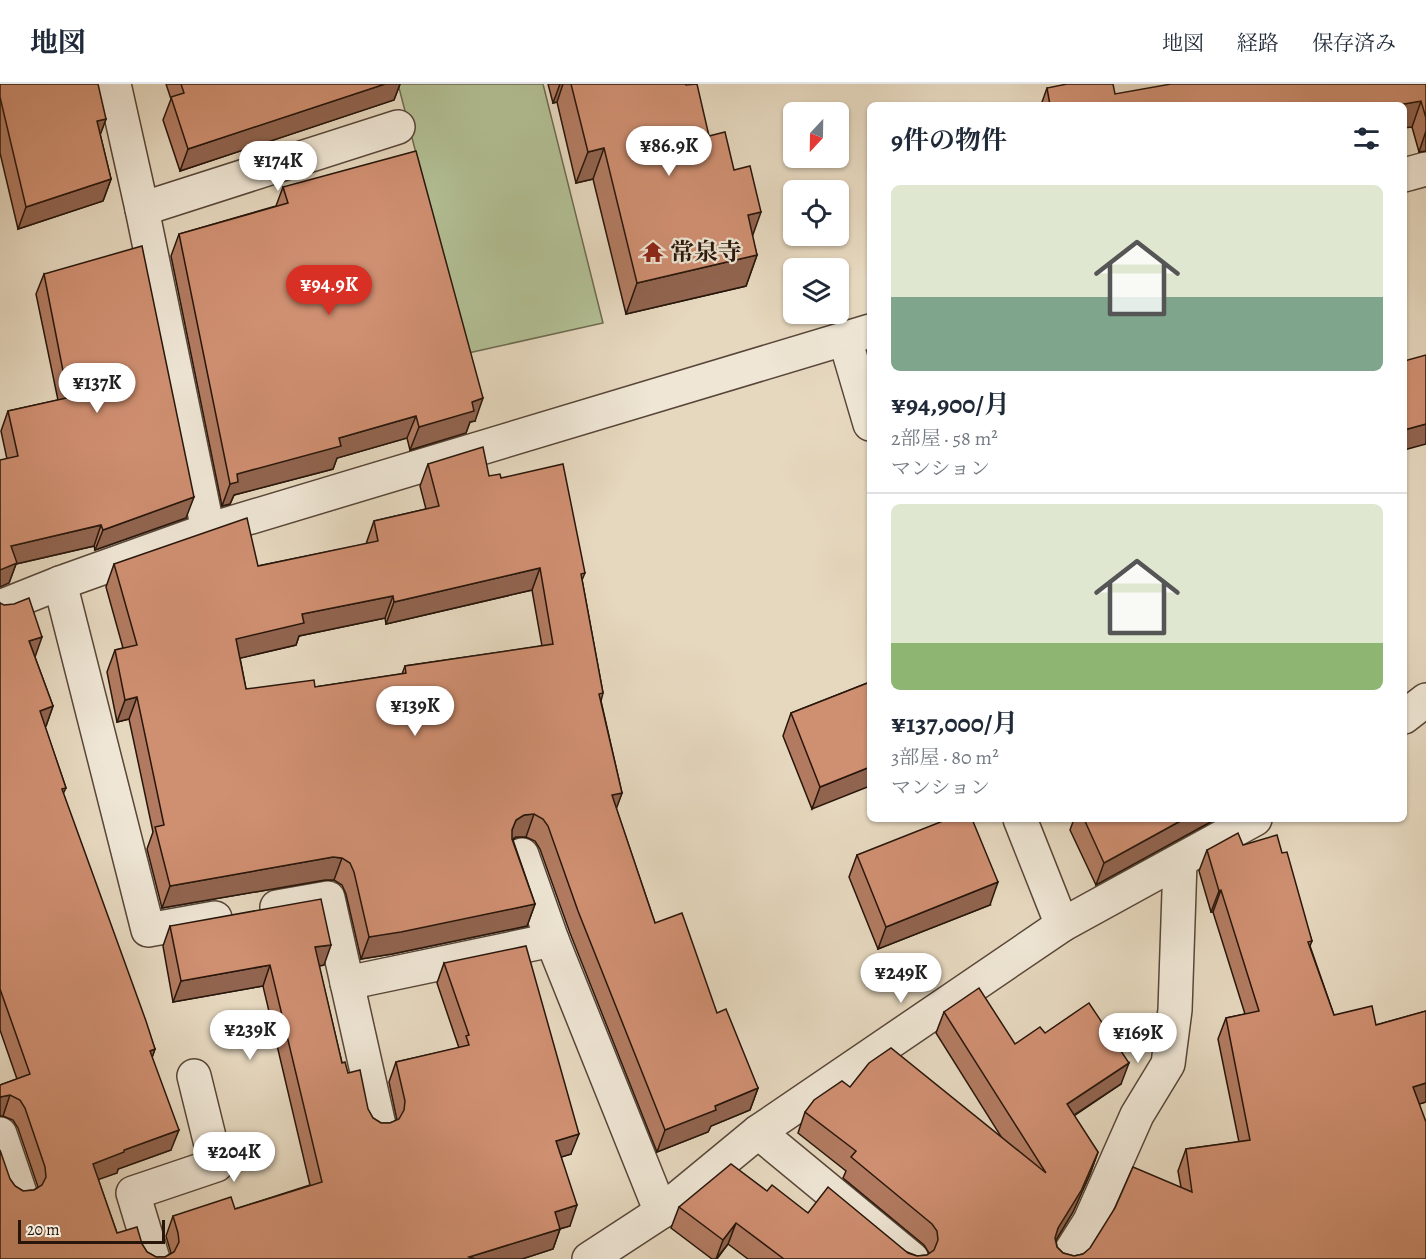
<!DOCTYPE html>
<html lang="ja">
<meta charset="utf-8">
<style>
:root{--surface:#fff;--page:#f2f2f3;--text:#1f2937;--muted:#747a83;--line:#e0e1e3;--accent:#d93025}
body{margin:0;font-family:Alegreya,"Noto Serif JP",serif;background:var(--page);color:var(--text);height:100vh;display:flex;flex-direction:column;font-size:22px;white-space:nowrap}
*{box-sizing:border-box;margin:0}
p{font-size:20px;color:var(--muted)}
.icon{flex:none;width:33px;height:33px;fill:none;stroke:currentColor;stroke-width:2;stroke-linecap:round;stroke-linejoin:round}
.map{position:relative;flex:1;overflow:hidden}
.sheet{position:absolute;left:867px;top:18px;width:540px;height:720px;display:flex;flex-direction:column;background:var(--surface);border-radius:9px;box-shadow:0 2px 4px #0004}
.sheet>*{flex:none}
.needle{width:39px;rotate:202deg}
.tools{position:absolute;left:783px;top:18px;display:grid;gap:12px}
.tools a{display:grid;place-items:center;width:66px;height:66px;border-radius:9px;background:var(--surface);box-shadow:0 2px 4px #0004;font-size:30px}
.scale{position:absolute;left:18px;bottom:15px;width:147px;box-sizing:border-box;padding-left:6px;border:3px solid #28160b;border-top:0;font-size:16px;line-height:21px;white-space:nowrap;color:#28160b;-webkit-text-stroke:4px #efe6d5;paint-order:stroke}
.price{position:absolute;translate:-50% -51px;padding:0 14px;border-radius:21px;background:#fff;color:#222;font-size:20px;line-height:39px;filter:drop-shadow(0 2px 3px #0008)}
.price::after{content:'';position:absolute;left:50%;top:36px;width:18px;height:14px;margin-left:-9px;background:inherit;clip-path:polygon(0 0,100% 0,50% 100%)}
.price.active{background:var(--accent);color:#fff}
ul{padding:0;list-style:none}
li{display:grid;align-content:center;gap:12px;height:318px;padding:0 24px}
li+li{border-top:2px solid var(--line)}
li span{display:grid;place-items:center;height:186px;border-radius:9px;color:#555}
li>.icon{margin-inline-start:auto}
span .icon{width:108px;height:108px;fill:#fffc;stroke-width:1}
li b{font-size:26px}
h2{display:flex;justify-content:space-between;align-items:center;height:72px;padding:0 24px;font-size:26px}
header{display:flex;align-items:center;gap:36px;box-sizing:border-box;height:84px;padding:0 30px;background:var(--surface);border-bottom:2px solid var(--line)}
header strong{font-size:28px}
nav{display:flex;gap:33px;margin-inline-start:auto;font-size:21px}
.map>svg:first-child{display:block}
.green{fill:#b2bf94;stroke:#6d6a50;stroke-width:1.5}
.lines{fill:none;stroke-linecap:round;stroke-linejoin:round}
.minor-casing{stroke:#584638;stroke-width:36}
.minor{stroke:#efe6d5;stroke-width:33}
.wall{fill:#b27b61;stroke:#28160b;stroke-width:1.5;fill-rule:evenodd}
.shaded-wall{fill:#91644f;stroke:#28160b;stroke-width:1.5}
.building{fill:#cf8f71;stroke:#28160b;stroke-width:1.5;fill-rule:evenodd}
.labels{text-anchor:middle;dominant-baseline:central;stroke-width:4.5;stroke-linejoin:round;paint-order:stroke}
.poi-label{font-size:24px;font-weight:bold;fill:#28160b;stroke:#efe6d5;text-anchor:start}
</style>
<header>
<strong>地図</strong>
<nav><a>地図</a><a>経路</a><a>保存済み</a></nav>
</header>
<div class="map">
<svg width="1426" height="1175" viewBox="0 0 1426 1175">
<rect width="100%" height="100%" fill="#e6d8bf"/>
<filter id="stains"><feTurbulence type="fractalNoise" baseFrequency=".00333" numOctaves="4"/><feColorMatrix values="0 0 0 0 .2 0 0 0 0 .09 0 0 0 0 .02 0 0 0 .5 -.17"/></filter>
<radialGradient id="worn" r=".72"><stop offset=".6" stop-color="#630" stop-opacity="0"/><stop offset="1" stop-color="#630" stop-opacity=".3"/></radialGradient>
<path class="green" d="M 398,0 L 543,0 L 603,239 L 468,269 Z"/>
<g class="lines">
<defs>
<g id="minor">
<path d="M 114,0 L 142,125 L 208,446"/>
<path d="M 1404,91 L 1426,85"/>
<path d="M 142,125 L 398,43"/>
<path d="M 845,255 L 870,340"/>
<path d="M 60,499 L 148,846 L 215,834"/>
<path d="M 0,523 L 60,499 L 208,446 L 870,247"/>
<path d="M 1404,633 L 1426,616"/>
<path d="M 1020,735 L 1062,841"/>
<path d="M 522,771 L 552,856 L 661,1128"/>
<path d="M 277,823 L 328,814 L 379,1041"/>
<path d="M 347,899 L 552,856"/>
<path d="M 758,1048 L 912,1175"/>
<path d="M 0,1050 L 20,1109"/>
<path d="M 153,1175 L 133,1109 L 216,1081 L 194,992"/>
<path d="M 589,1175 L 661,1128 L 758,1048 L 1062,841 L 1255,735"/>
<path d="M 1066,1175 L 1090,1137 L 1137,1031 L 1168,980 L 1175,926 L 1180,778"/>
</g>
</defs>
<use href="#minor" class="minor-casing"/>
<use href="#minor" class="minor"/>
</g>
<g class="wall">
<path d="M 0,0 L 106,35 L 100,50 L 111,95 L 103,117 L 18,145 L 0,69 Z"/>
<path d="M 166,0 L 400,0 L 394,16 L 180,87 L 163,36 L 171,15 Z"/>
<path d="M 548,0 L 686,0 L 709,52 L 734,86 L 757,171 L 746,202 L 626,230 L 593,95 L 576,99 L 557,18 L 553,19 Z"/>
<path d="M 1426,0 L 1426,67 L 1419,68 L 1412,43 L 1404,21 L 1041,21 L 1047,4 L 1115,10 Z"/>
<path d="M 283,103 L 475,337 L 470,338 L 466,349 L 410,366 L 407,354 L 337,374 L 333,385 L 234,411 L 230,420 L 222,422 L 171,172 L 179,150 L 276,122 Z"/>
<path d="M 44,190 L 186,434 L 95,466 L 94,462 L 16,480 L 9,499 L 7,375 L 1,347 L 8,327 L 58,316 L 36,210 Z"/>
<path d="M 428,380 L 501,394 L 585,489 L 582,496 L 603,609 L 601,617 L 622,709 L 616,724 L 655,839 L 717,929 L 758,1004 L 750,1026 L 711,1042 L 708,1048 L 657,1068 L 570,849 L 540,765 L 535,757 L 526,753 L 516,753 L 513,756 L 535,820 L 527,842 L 392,870 L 361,875 L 346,810 L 342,801 L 334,796 L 325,796 L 162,824 L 147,765 L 153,748 L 129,635 L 117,638 L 107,588 L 115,566 L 123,564 L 106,503 L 114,480 L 258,482 L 366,460 L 374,437 L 426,425 L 420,402 ZM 532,506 L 542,562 L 405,582 L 402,590 L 315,603 L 246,605 L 240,574 L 296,561 L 299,552 L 385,534 L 386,540 Z"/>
<path d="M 0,519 L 35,573 L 53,622 L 46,642 L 45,643 L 66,704 L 63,710 L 155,965 L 152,973 L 171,1066 L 118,1085 L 117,1089 L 98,1095 L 117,1149 L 142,1160 L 147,1168 L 156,1173 L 165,1173 L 171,1169 L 166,1152 L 173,1132 L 235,1125 L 310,1101 L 263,902 L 173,918 L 163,862 L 170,842 L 324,881 L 319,882 L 342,979 L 373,1034 L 381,1039 L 390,1039 L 397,1036 L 389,998 L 396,978 L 459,964 L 437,899 L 444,879 L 571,1070 L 561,1073 L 570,1142 L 560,1145 L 553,1165 L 522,1175 L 0,1175 L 10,1095 L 15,1102 L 23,1107 L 34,1106 L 38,1103 L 18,1044 L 13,1036 L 3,1032 L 0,1032 L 0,1001 L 17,995 L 0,946 Z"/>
<path d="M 870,598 L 812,725 L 783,652 L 791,629 Z"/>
<path d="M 1074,735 L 1216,735 L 1096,801 L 1070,746 Z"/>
<path d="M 1243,761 L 1282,769 L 1312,857 L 1310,862 L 1334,931 L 1376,941 L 1426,927 L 1426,1018 L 1419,1020 L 1426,1175 L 748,1175 L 728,1160 L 717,1175 L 712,1175 L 671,1144 L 679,1123 L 767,1107 L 808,1129 L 917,1172 L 927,1171 L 929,1169 L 924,1161 L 843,1094 L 846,1087 L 798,1049 L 805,1028 L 850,1003 L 1002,1054 L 936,949 L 944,928 L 1015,960 L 1045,949 L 1121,1000 L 1074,1032 L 1098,1068 L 1090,1090 L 1073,1128 L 1056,1156 L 1057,1163 L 1063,1169 L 1074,1172 L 1083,1170 L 1181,1103 L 1178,1087 L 1186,1065 L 1239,1058 L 1218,955 L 1226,934 L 1245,930 L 1213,828 L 1211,828 L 1199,787 L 1207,766 Z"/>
<path d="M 857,771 L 990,821 L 878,865 L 849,793 Z"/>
</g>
<g class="shaded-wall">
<path d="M 385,0 L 400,0 L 394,16 L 180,87 L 188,65 Z"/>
<path d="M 560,0 L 563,0 L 557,18 L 553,19 Z"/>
<path d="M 1421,17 L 1412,43 L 1404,44 L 1404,21 L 1398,21 Z"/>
<path d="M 106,35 L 98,57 L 97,37 Z"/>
<path d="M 1426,47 L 1426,67 L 1419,68 Z"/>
<path d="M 604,64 L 593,95 L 576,99 L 588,68 Z"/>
<path d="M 111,95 L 103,117 L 18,145 L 26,123 Z"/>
<path d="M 761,128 L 750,159 L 748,131 Z"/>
<path d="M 757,171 L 746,202 L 626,230 L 637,199 Z"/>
<path d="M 483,314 L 475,337 L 470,338 L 466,349 L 410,366 L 419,343 L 472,318 Z"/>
<path d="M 416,332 L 407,354 L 337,374 L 333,385 L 234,411 L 230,420 L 222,422 L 230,400 L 237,390 L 339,354 Z"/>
<path d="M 1426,340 L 1426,360 L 1404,366 L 1404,346 Z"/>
<path d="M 194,413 L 186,434 L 95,466 L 103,446 Z"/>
<path d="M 101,441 L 94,462 L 16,480 L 9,499 L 0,503 L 0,486 L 11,462 Z"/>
<path d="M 540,484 L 532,506 L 386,540 L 394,518 Z"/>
<path d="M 393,512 L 385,534 L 299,552 L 296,561 L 228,577 L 236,555 L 302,530 Z"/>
<path d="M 42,553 L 35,573 L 29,557 Z"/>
<path d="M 137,613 L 129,635 L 117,638 L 125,616 Z"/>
<path d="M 53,622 L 46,642 L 32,648 L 40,627 Z"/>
<path d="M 870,683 L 870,702 L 812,725 L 820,703 Z"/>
<path d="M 622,709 L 614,731 L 612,711 Z"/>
<path d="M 534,730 L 526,753 L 516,753 L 508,758 L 512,746 L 516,736 L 524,731 Z"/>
<path d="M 1184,735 L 1216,735 L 1096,801 L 1104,779 Z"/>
<path d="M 333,773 L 342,774 L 334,796 L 325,796 L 162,824 L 170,802 Z"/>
<path d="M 998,798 L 990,821 L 878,865 L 886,843 Z"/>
<path d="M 1221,806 L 1213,828 L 1211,828 L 1219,807 Z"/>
<path d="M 535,820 L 527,842 L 392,870 L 361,875 L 369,853 Z"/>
<path d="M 331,861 L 324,881 L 307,884 L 315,863 Z"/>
<path d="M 270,881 L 263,902 L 173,918 L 181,897 Z"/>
<path d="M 155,965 L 148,986 L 150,967 Z"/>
<path d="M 1129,979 L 1121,1000 L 1059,1041 L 1067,1020 Z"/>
<path d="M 1426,999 L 1426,1018 L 1406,1024 L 1413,1003 Z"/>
<path d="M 758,1004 L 750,1026 L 711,1042 L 708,1048 L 657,1068 L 665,1046 L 715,1022 Z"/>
<path d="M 10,1011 L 3,1032 L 0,1032 L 0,1013 Z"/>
<path d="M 179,1046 L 171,1066 L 118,1085 L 117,1089 L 86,1100 L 93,1080 L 124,1066 Z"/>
<path d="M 579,1050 L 571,1070 L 549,1077 L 556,1057 Z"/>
<path d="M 1098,1068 L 1090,1090 L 1073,1128 L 1050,1166 L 1058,1144 Z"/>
<path d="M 577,1121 L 570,1142 L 548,1148 L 555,1128 Z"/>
<path d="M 736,1139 L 728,1160 L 716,1175 L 723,1156 Z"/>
<path d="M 560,1145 L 553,1165 L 522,1175 L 468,1175 L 469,1173 Z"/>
</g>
<g class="building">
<path d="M 0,0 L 98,0 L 106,35 L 97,37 L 111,95 L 26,123 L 0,13 Z"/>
<path d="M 181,0 L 385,0 L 188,65 L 171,13 L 184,9 Z"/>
<path d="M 571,0 L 686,0 L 686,1 L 697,0 L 709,52 L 725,48 L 734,86 L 750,82 L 761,128 L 748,131 L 757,171 L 637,199 L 604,64 L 588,68 Z"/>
<path d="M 1067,0 L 1113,0 L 1115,10 L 1171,0 L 1426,0 L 1426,34 L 1421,17 L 1398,21 L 1050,21 L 1047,4 Z"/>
<path d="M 416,67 L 483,314 L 472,318 L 474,327 L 419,343 L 416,332 L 339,354 L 341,362 L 237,390 L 238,398 L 230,400 L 179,150 L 288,119 L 283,103 Z"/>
<path d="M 142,162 L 194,413 L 103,446 L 101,441 L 11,462 L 17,479 L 0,486 L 0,376 L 18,372 L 8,327 L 71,313 L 65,297 L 44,190 Z"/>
<path d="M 1426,271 L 1426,340 L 1404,346 L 1404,277 Z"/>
<path d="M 483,363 L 489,392 L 500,390 L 501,394 L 563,380 L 585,489 L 581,490 L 603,609 L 599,610 L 622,709 L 612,711 L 655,839 L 682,829 L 717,929 L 726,925 L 758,1004 L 715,1022 L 716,1026 L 665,1046 L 578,827 L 548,742 L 543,735 L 534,730 L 524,731 L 516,736 L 512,746 L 512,755 L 535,820 L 401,848 L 369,853 L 354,788 L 350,779 L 342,774 L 333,773 L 170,802 L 155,743 L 164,741 L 137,613 L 125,616 L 115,566 L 137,561 L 114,480 L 247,434 L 258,482 L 378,457 L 374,437 L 439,422 L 428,380 ZM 540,484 L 553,560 L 405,582 L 406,589 L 315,603 L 314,596 L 246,605 L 236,555 L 304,539 L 302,530 L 393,512 L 394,518 Z"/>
<path d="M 29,514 L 42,553 L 29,557 L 53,622 L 40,627 L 66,704 L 62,705 L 146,937 L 155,965 L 150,967 L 179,1046 L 124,1066 L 124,1068 L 93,1080 L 117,1149 L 137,1143 L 142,1160 L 147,1168 L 156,1173 L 165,1173 L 174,1168 L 179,1158 L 178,1149 L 173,1132 L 231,1113 L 235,1125 L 322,1098 L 270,881 L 181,897 L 170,842 L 321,815 L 331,861 L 315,863 L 342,979 L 345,978 L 348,989 L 360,986 L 368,1025 L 373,1034 L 381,1039 L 390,1039 L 399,1035 L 404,1026 L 405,1017 L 396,978 L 469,961 L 466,952 L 469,951 L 444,879 L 526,862 L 579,1050 L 556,1057 L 577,1121 L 555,1128 L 560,1145 L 469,1173 L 475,1175 L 0,1175 L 0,1066 L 10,1095 L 15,1102 L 23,1107 L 34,1106 L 42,1101 L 46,1093 L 45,1083 L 25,1024 L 20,1016 L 10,1011 L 0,1013 L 0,1001 L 30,990 L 0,905 L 0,519 L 4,521 L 14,520 Z"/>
<path d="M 870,598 L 870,683 L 820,703 L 791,629 Z"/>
<path d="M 948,735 L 972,735 L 998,798 L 886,843 L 857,771 Z"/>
<path d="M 1084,735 L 1184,735 L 1104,779 Z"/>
<path d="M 1238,749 L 1243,761 L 1277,751 L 1282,769 L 1287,768 L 1312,857 L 1308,858 L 1334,931 L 1372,922 L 1376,941 L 1426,927 L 1426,999 L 1413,1003 L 1426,1038 L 1426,1175 L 784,1175 L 736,1139 L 723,1156 L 679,1123 L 731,1080 L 767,1107 L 772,1101 L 808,1129 L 828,1103 L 908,1169 L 917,1172 L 927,1171 L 934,1166 L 938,1156 L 937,1147 L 932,1140 L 851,1073 L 856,1067 L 805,1028 L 814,1016 L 842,997 L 850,1003 L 869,979 L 891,964 L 1046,1089 L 944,928 L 979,904 L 1015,960 L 1040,943 L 1045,949 L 1089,919 L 1129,979 L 1067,1020 L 1098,1068 L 1081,1107 L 1058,1144 L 1055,1154 L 1057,1163 L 1063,1169 L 1074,1172 L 1083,1170 L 1090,1164 L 1115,1124 L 1133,1083 L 1192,1108 L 1186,1065 L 1250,1056 L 1226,934 L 1259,927 L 1221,806 L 1219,807 L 1207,766 Z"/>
</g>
<defs>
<symbol id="temple-bare" viewBox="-9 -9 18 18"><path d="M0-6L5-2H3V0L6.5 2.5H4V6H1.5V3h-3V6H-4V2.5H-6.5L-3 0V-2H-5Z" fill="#8f2418" stroke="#efe6d5" stroke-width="2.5" paint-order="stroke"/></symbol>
</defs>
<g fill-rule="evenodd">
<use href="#temple-bare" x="638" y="153" width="30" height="30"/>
</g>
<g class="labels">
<g class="poi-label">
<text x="670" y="168">常泉寺</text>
</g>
</g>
<rect width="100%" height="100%" filter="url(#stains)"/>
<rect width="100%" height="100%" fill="url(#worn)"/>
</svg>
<div class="tools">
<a><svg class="needle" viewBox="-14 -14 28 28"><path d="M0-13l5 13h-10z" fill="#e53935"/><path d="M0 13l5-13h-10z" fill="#747a83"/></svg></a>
<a><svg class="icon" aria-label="locate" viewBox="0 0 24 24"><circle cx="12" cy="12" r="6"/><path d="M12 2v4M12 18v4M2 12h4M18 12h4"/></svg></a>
<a><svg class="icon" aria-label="layers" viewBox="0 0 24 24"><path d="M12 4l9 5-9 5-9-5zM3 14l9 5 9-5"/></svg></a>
</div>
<div class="scale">20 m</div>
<b class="price" style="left:669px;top:93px">¥86.9K</b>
<b class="price" style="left:278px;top:108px">¥174K</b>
<b class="price active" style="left:329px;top:232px">¥94.9K</b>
<b class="price" style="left:97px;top:330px">¥137K</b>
<b class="price" style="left:415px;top:653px">¥139K</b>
<b class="price" style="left:901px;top:920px">¥249K</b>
<b class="price" style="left:250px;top:977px">¥239K</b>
<b class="price" style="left:1138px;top:980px">¥169K</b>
<b class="price" style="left:234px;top:1099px">¥204K</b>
<section class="sheet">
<h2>9件の物件<svg class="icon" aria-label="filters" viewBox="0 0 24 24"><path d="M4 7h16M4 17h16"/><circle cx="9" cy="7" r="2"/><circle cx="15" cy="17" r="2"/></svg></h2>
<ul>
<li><span style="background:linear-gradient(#dfe7d0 60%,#7fa58c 0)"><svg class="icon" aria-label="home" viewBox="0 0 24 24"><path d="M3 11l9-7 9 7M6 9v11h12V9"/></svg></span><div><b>¥94,900/月</b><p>2部屋 · 58 m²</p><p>マンション</p></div></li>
<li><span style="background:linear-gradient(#dfe7d0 75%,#8fb573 0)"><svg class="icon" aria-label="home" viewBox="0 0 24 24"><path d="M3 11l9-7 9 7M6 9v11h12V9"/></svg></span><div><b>¥137,000/月</b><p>3部屋 · 80 m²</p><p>マンション</p></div></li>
</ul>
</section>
</div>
